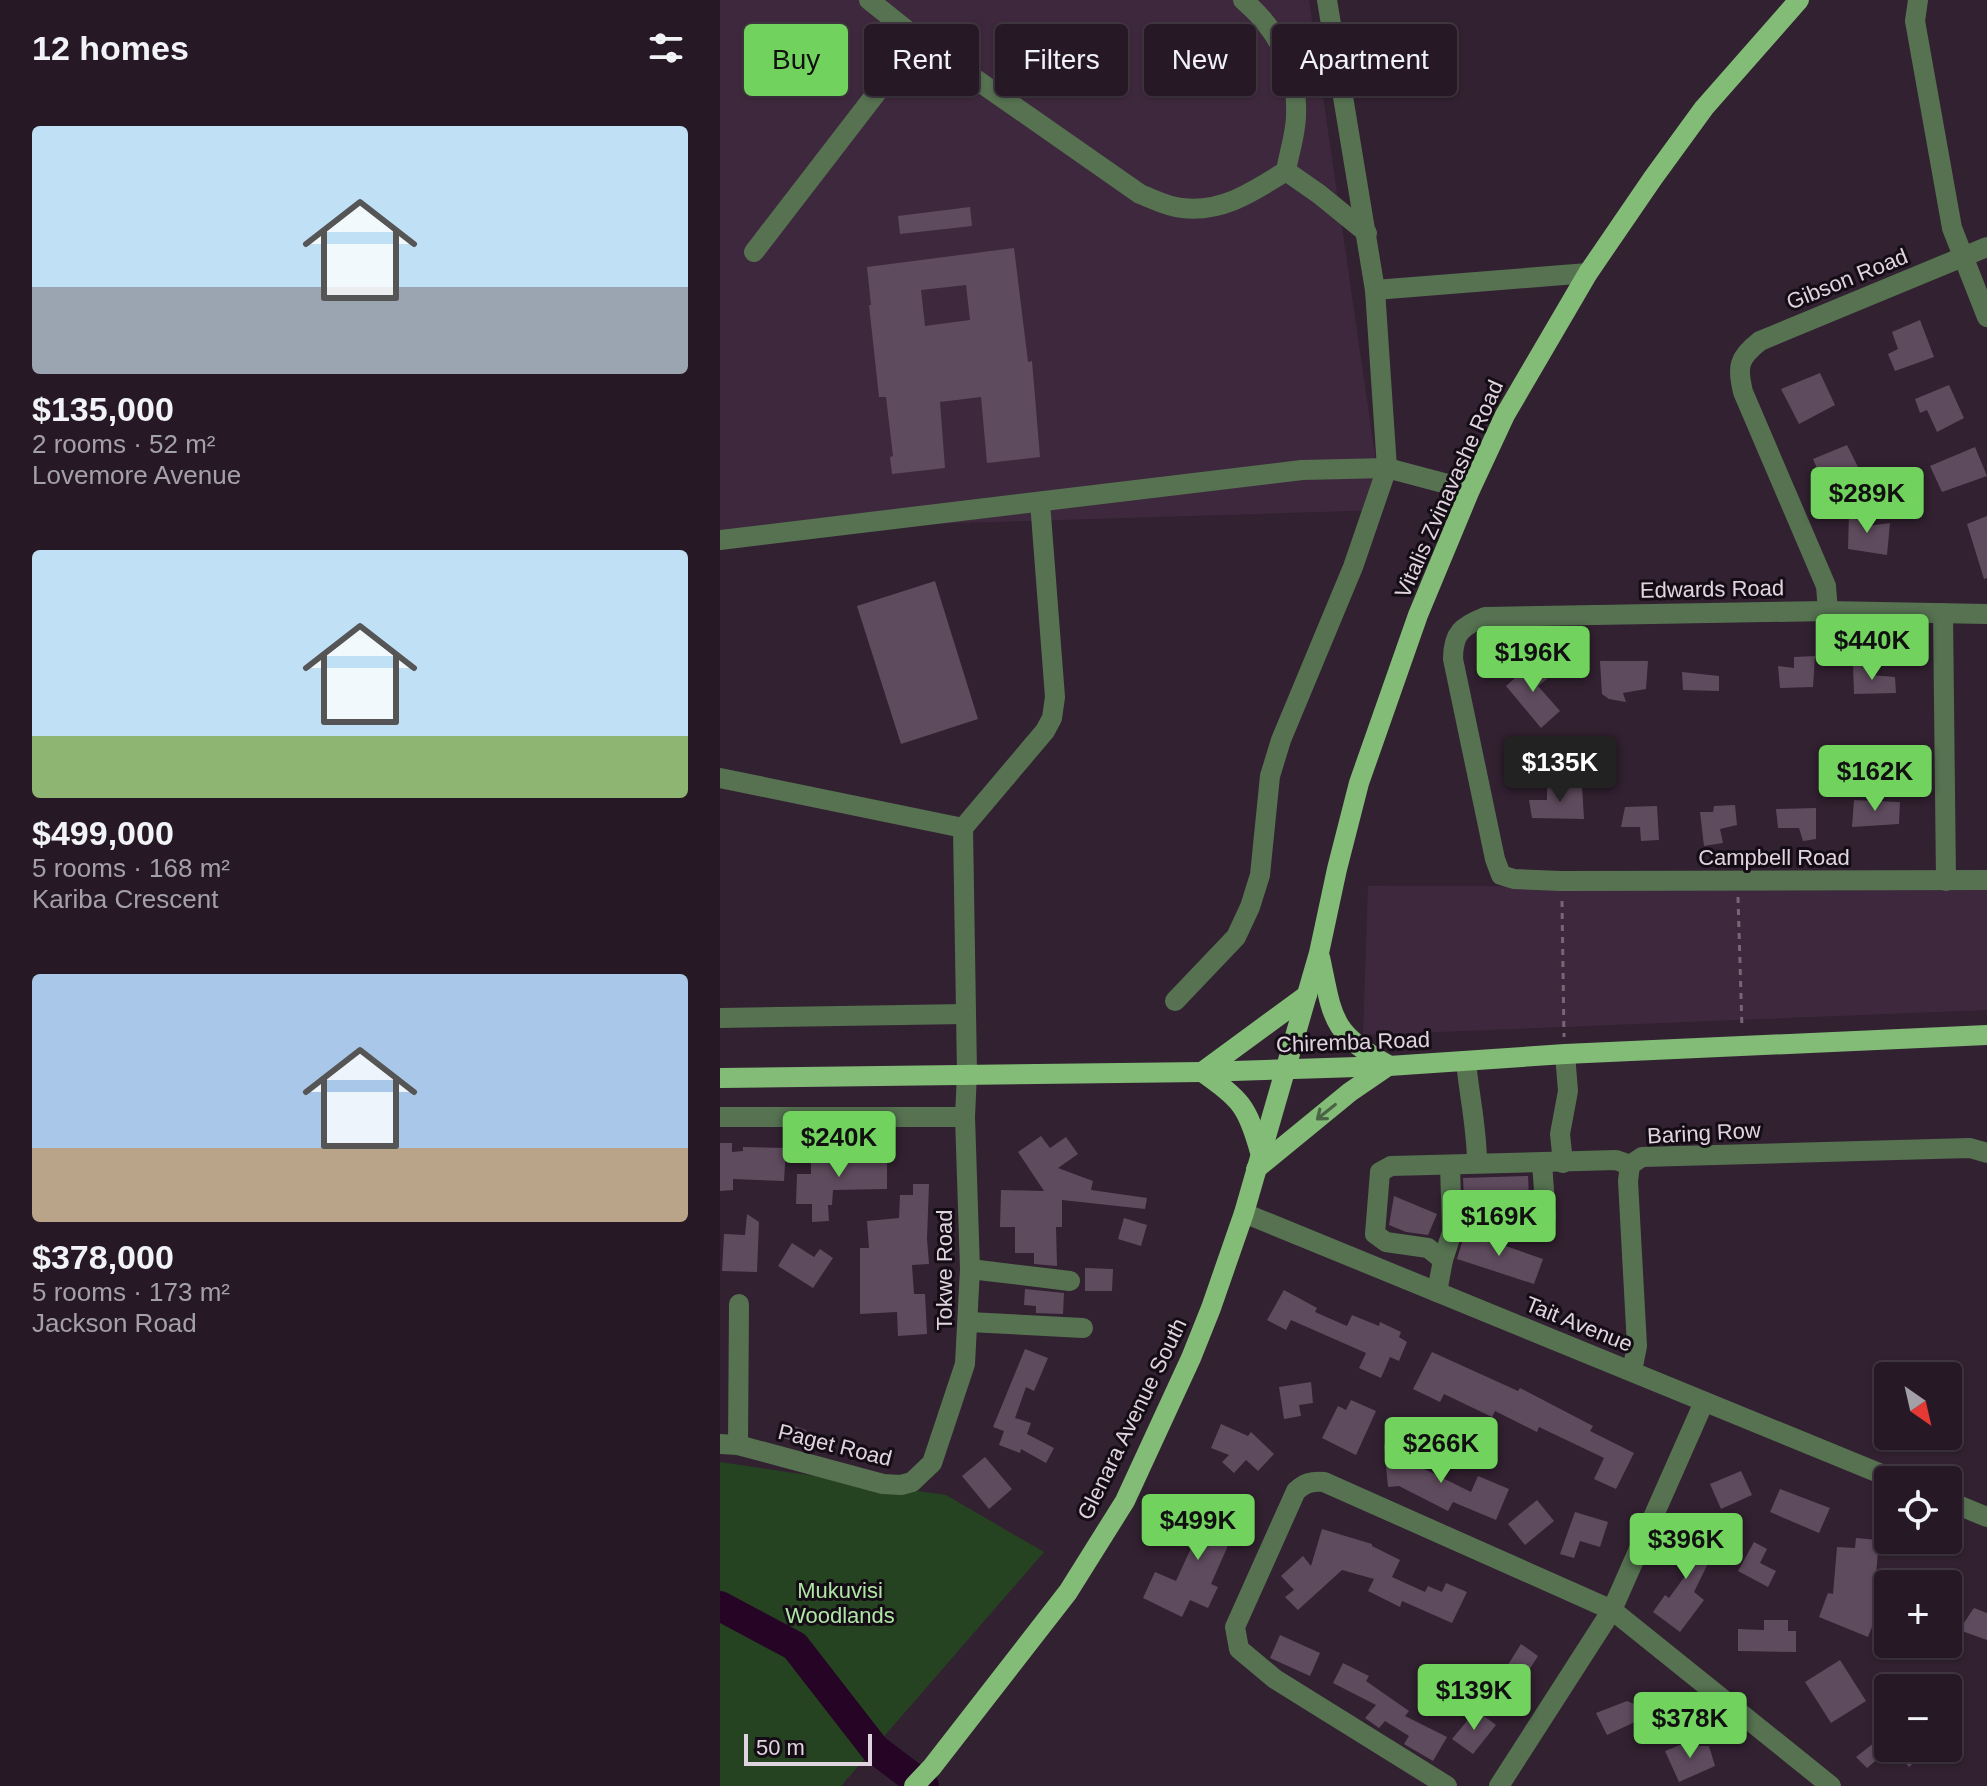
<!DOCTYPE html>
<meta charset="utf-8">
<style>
:root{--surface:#261925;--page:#2e222d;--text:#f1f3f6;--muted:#a4a0a7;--line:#423842;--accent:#71d25e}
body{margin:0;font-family:Arial,sans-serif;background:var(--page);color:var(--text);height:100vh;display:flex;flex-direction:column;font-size:30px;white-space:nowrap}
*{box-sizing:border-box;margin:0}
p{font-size:26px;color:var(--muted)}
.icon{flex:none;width:44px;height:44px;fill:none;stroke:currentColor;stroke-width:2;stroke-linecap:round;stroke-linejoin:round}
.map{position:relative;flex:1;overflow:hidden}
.drawer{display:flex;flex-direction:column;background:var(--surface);width:720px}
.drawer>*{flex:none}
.top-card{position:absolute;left:24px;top:24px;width:760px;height:72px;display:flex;gap:16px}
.needle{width:52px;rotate:146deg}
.controls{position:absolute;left:1154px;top:1362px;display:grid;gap:16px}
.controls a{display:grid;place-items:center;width:88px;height:88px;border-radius:8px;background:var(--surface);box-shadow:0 2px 6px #0004,0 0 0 2px var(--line);font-size:40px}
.scale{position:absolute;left:24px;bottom:20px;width:128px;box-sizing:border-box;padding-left:8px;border:4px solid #e0d4df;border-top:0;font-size:22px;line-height:28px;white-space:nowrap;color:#e0d4df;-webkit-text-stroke:6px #150d15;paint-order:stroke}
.price{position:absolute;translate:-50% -68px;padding:0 18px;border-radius:8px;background:var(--accent);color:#111;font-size:26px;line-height:52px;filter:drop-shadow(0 2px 4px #0008)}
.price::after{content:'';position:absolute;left:50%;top:48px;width:24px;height:18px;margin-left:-12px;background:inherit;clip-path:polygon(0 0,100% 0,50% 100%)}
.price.current{background:#222;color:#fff}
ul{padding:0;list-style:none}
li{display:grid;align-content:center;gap:16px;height:424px;padding:0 32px}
li span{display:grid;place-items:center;height:248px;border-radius:8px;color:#555}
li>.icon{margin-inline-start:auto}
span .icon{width:144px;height:144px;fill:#fffc;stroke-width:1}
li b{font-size:34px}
h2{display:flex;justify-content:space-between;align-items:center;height:96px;padding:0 32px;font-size:34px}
.tag{padding:0 28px;border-radius:8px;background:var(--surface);box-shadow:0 2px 6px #0004,0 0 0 2px var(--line);font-size:28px;line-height:72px}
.tag.current{background:var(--accent);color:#111}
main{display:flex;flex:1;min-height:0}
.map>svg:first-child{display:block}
.built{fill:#3e283d}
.green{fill:#264321}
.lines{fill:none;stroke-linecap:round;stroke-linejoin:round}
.river{stroke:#250425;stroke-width:30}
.building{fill:#5f4b5e;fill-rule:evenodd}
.path{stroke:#766775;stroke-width:3;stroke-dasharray:6 6;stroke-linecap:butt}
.minor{stroke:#567251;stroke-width:20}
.major{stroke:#83bc77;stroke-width:20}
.oneway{stroke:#4c6446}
.labels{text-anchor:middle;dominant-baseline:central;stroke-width:6;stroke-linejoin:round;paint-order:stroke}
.street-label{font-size:22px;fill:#e0d4df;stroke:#150d15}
.park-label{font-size:22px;fill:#b0e6a5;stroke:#150d15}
</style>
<main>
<section class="drawer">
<h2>12 homes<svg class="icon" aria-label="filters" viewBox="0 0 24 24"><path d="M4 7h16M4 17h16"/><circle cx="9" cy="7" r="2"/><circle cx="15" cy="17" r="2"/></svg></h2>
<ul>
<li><span style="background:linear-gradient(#bfe0f5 65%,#9aa5b1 0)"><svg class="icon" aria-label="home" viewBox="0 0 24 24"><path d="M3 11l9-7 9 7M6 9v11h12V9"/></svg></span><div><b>$135,000</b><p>2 rooms · 52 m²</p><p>Lovemore Avenue</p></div></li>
<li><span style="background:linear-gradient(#bfe0f5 75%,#8fb573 0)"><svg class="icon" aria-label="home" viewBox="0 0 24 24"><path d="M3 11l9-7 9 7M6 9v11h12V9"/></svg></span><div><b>$499,000</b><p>5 rooms · 168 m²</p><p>Kariba Crescent</p></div></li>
<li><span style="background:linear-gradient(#a9c7e8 70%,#b9a48a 0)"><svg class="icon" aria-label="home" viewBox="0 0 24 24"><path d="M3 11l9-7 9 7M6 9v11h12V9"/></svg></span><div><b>$378,000</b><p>5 rooms · 173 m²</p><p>Jackson Road</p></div></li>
</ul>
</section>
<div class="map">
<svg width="1267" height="1786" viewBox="0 0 1267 1786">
<rect width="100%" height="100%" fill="#322131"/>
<g class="built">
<path d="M 0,0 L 589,0 L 663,510 L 107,527 L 0,534 Z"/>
<path d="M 648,886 L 1267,887 L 1267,1010 L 643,1035 Z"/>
</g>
<path class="green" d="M 0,1462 L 226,1495 L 324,1552 L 121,1786 L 0,1786 Z"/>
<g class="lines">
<path class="river" d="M 0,1606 L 75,1646 L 155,1749 L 204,1786"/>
</g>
<g class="building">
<path d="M 250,207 L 252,226 L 180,234 L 178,216 Z"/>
<path d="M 294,248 L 308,362 L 312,361 L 320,457 L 267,463 L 261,397 L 220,402 L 225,468 L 172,474 L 170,457 L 173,456 L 166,397 L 159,397 L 149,305 L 151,305 L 147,267 ZM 246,285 L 250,320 L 205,326 L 201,290 Z"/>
<path d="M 1200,320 L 1214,357 L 1175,371 L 1168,354 L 1178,349 L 1172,332 Z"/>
<path d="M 1100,373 L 1115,405 L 1079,424 L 1061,389 Z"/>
<path d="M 1229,385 L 1244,418 L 1217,432 L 1207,410 L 1200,413 L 1195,399 Z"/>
<path d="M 1127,445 L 1144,479 L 1107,492 L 1093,459 Z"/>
<path d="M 1255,447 L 1267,476 L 1222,492 L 1210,466 Z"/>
<path d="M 1129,512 L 1146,515 L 1147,526 L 1170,523 L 1167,555 L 1128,549 Z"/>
<path d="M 1267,516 L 1267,578 L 1264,579 L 1247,524 Z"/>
<path d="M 215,581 L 258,719 L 181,744 L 137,606 Z"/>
<path d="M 1095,656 L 1093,687 L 1060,688 L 1058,666 L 1074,668 L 1074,657 Z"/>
<path d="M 811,660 L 827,679 L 818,686 L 840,711 L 821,728 L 786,686 L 795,678 L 793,675 Z"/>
<path d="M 880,661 L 928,661 L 926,689 L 903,693 L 906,702 L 889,699 L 882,694 Z"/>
<path d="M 1149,664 L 1151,675 L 1175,677 L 1176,693 L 1134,694 L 1133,666 Z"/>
<path d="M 962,672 L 999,676 L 999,691 L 963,690 Z"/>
<path d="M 827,785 L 862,786 L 864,819 L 812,818 L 809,800 L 827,800 Z"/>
<path d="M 1134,800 L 1180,802 L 1179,824 L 1132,827 Z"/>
<path d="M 1015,805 L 1017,825 L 1000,829 L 1003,843 L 984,846 L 980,812 L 993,812 L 994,806 Z"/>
<path d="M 937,806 L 939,840 L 921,841 L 920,827 L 901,827 L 905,807 Z"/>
<path d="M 1096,808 L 1096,839 L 1083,841 L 1079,828 L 1058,828 L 1056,809 Z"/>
<path d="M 321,1136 L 330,1148 L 346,1137 L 358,1154 L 338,1168 L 373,1181 L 371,1190 L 427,1198 L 425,1209 L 342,1200 L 342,1227 L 336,1227 L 337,1266 L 314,1264 L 314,1253 L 295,1253 L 295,1227 L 280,1227 L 281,1190 L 324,1191 L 298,1152 Z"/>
<path d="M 0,1143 L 12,1143 L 12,1152 L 23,1151 L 23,1147 L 66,1148 L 64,1181 L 13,1179 L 13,1190 L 0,1191 Z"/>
<path d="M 167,1153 L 167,1189 L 113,1190 L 112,1205 L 108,1205 L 109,1221 L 92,1222 L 92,1204 L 76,1204 L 77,1174 L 91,1174 L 91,1156 L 132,1156 L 132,1154 Z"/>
<path d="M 808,1176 L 809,1197 L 744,1199 L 743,1178 Z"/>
<path d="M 193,1184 L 209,1184 L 207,1239 L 209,1264 L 192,1265 L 194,1294 L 205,1294 L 207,1334 L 178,1336 L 177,1312 L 140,1314 L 140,1248 L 149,1248 L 147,1221 L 179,1218 L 180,1195 L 193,1195 Z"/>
<path d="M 674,1196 L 717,1214 L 708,1235 L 686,1232 L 669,1225 Z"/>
<path d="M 27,1214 L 39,1222 L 37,1272 L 2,1271 L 4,1234 L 25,1235 Z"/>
<path d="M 404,1218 L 427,1225 L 421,1246 L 398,1239 Z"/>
<path d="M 745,1232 L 823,1259 L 814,1284 L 737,1259 Z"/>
<path d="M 72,1243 L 94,1257 L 100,1249 L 113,1258 L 93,1288 L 58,1266 Z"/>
<path d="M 365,1268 L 393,1269 L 392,1291 L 365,1291 Z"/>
<path d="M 305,1289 L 344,1293 L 343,1314 L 316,1313 L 316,1306 L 304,1305 Z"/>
<path d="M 564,1290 L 597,1308 L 595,1312 L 627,1326 L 632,1315 L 659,1326 L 660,1322 L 681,1332 L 679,1337 L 687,1342 L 679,1361 L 670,1357 L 661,1378 L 639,1368 L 646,1353 L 571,1320 L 566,1330 L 547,1320 Z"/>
<path d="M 305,1349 L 328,1358 L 314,1391 L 306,1387 L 295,1418 L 311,1423 L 307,1434 L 334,1448 L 326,1463 L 301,1449 L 300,1453 L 279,1445 L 284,1431 L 273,1427 Z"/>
<path d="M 712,1352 L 798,1391 L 800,1388 L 873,1426 L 870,1431 L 914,1453 L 896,1489 L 874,1479 L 884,1458 L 819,1427 L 817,1432 L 775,1411 L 772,1417 L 724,1394 L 720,1402 L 693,1389 Z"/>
<path d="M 591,1382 L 593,1403 L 579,1405 L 581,1416 L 564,1419 L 559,1387 Z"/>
<path d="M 631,1400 L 656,1411 L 636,1455 L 602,1438 L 618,1406 L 626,1410 Z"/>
<path d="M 65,1423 L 86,1430 L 81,1444 L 60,1437 Z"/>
<path d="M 501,1424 L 528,1436 L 531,1432 L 554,1454 L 538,1471 L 526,1460 L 514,1473 L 502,1462 L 509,1455 L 491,1448 Z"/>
<path d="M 687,1443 L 688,1461 L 751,1492 L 758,1476 L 789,1489 L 776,1520 L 733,1502 L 728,1511 L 679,1486 L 668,1487 L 664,1445 Z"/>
<path d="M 265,1457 L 292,1489 L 269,1509 L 242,1476 Z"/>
<path d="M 1021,1471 L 1032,1495 L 1001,1509 L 990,1484 Z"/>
<path d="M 1060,1489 L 1110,1508 L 1099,1533 L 1050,1512 Z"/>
<path d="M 501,1495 L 526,1505 L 491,1584 L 498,1587 L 488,1608 L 470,1600 L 462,1617 L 423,1598 L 435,1572 L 456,1581 L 471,1548 L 450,1539 L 456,1525 L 484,1538 Z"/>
<path d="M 817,1500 L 834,1521 L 805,1545 L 788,1524 Z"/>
<path d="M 855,1512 L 888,1522 L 880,1547 L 860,1541 L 854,1558 L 840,1554 Z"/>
<path d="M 602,1529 L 652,1544 L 652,1546 L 680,1560 L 672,1577 L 705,1592 L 708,1586 L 722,1592 L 726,1583 L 747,1592 L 732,1623 L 682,1601 L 680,1607 L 648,1591 L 654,1579 L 622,1570 L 578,1610 L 565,1597 L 574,1590 L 561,1576 L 583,1556 L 591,1566 Z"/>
<path d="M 963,1530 L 989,1544 L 992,1539 L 998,1543 L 974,1592 L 984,1600 L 960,1632 L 933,1612 L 945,1595 L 949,1598 L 971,1568 L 949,1557 Z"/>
<path d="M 1136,1538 L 1159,1540 L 1155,1586 L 1166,1591 L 1148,1637 L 1099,1617 L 1108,1593 L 1113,1594 L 1117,1547 L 1135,1548 Z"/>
<path d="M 1034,1542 L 1047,1549 L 1040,1563 L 1056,1571 L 1048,1587 L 1018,1571 Z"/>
<path d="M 1191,1569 L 1242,1574 L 1241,1584 L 1190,1584 Z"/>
<path d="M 1254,1608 L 1267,1613 L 1267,1640 L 1239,1630 Z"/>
<path d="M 1044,1620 L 1068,1620 L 1068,1631 L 1076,1631 L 1076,1652 L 1018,1651 L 1018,1629 L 1044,1630 Z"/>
<path d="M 560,1635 L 600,1653 L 590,1676 L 550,1658 Z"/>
<path d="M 801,1644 L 818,1656 L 798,1687 L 781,1676 Z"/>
<path d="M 1120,1660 L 1146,1701 L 1111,1723 L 1085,1682 Z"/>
<path d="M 623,1663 L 649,1676 L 646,1681 L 689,1711 L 685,1716 L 727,1737 L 713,1761 L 684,1744 L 689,1736 L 665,1721 L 659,1728 L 645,1718 L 656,1705 L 613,1683 Z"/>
<path d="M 907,1701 L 924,1708 L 917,1721 L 887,1735 L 876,1713 Z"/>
<path d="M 756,1710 L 776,1725 L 753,1754 L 732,1739 Z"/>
<path d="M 1168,1732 L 1168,1750 L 1147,1768 L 1136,1757 Z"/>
<path d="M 974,1739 L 978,1746 L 989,1746 L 995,1766 L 959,1782 L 945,1751 Z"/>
<path d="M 1172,1748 L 1210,1748 L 1189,1767 Z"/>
</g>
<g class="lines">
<g class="path">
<path d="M 1018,897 L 1022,1029"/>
<path d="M 842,901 L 844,1037"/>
</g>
<g class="minor">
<path d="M 149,0 L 198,39 L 420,194 C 433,199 448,207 462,208 C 502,213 534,191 566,171"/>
<path d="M 523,0 C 558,30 578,68 576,115 C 576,133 569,153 566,171 L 599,194 L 647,233"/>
<path d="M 1198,0 L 1195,21 L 1232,228 L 1267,317"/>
<path d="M 34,252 L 198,39"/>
<path d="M 655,290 L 868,273"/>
<path d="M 0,540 L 582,470 L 667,468 L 750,490"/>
<path d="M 1108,611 L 1106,586 L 1023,392 C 1017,367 1018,358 1040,341 L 1267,247"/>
<path d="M 1223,613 L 1226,881"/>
<path d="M 1267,614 L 1108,611 L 765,617 C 742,626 733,633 733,659 L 775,859 L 781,875 L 794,879 L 841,881 L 1267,880"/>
<path d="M 0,778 L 243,828"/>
<path d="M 455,1001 L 516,937 L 530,907 L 540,875 L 550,776 L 561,740 L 633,567 L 667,468 L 655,290 L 607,0"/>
<path d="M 0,1018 L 245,1014"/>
<path d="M 746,1061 C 749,1095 757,1128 757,1163"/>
<path d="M 0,1117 L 245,1117"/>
<path d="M 843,1163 L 840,1134 L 848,1091 L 845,1054"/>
<path d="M 524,1213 L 1176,1480"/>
<path d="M 734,1218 L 826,1218 L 822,1163"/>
<path d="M 723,1260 L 708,1248 L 666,1242 L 655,1234 L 660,1172 L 671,1166 L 896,1160 L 910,1165"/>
<path d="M 250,1269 L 350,1281"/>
<path d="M 717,1292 L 723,1260 L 732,1232 L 730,1165"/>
<path d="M 249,1322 L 363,1328"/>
<path d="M 912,1371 L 917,1346 L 908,1181 L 910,1165 L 922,1157 L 1250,1148 L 1267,1153"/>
<path d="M 0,1444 L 18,1445 L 163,1484 L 181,1485 L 192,1482 L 212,1463 L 245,1364 L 250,1269 L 245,1117 L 247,1073 L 243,828 L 325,731 L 332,718 L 335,697 L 320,502"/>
<path d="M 18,1445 L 19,1304"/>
<path d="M 1228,1501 L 1267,1517"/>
<path d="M 727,1786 L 555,1679 L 519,1649 L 515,1627 L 576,1491 C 585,1483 591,1481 604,1482 L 892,1610 L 1111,1786"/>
<path d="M 779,1786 L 892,1610 L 984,1402"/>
</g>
<g class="major">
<path d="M 600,957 C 613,1018 610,1032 668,1065"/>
<path d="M 482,1072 L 587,995"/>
<path d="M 482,1072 C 521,1100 527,1105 540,1152"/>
<path d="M 0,1078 L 482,1072 L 669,1066 L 845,1054 L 1267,1035"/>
<path d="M 536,1169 L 630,1092 L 668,1066"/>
<path d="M 194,1786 L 212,1767 L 348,1592 L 405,1501 L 471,1358 L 491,1308 L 524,1213 L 599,953 L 617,869 L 639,783 L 698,615 L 750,490 L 785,415 L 868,273 L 933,178 L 984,108 L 1079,0"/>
</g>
</g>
<defs><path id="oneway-shaft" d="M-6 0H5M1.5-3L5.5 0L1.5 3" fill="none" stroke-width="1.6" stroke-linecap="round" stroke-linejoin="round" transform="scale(2)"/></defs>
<use class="oneway" href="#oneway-shaft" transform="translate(606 1112) rotate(141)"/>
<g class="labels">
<g class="street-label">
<text transform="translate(1127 279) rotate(-22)">Gibson Road</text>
<text transform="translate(729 489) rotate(-66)">Vitalis Zvinavashe Road</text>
<text transform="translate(992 589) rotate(-1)">Edwards Road</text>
<text x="1054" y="857">Campbell Road</text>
<text transform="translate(633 1042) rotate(-2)">Chiremba Road</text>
<text transform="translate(984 1133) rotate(-3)">Baring Row</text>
<text transform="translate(224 1270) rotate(-90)">Tokwe Road</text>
<text transform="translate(859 1324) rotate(22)">Tait Avenue</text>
<text transform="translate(412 1419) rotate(-64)">Glenara Avenue South</text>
<text transform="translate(115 1445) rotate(14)">Paget Road</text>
</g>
<g class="park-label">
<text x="120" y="1590">Mukuvisi<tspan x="120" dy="25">Woodlands</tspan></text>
</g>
</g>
</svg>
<div class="controls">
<a><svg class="needle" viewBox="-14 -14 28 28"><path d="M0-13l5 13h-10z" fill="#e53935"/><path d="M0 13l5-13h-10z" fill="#a4a0a7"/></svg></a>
<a><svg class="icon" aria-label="locate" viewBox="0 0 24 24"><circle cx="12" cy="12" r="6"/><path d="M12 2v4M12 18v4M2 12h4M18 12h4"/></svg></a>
<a>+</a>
<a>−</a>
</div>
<div class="scale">50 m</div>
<b class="price" style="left:1147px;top:535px">$289K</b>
<b class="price" style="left:1152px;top:682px">$440K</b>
<b class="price" style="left:813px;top:694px">$196K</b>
<b class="price current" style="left:840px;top:804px">$135K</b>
<b class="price" style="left:1155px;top:813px">$162K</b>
<b class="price" style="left:119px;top:1179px">$240K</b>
<b class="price" style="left:779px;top:1258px">$169K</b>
<b class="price" style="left:721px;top:1485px">$266K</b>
<b class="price" style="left:478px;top:1562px">$499K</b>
<b class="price" style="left:966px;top:1581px">$396K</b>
<b class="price" style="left:754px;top:1732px">$139K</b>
<b class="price" style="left:970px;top:1760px">$378K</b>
<div class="top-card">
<a class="tag current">Buy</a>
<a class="tag">Rent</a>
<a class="tag">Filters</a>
<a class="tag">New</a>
<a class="tag">Apartment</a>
</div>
</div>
</main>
